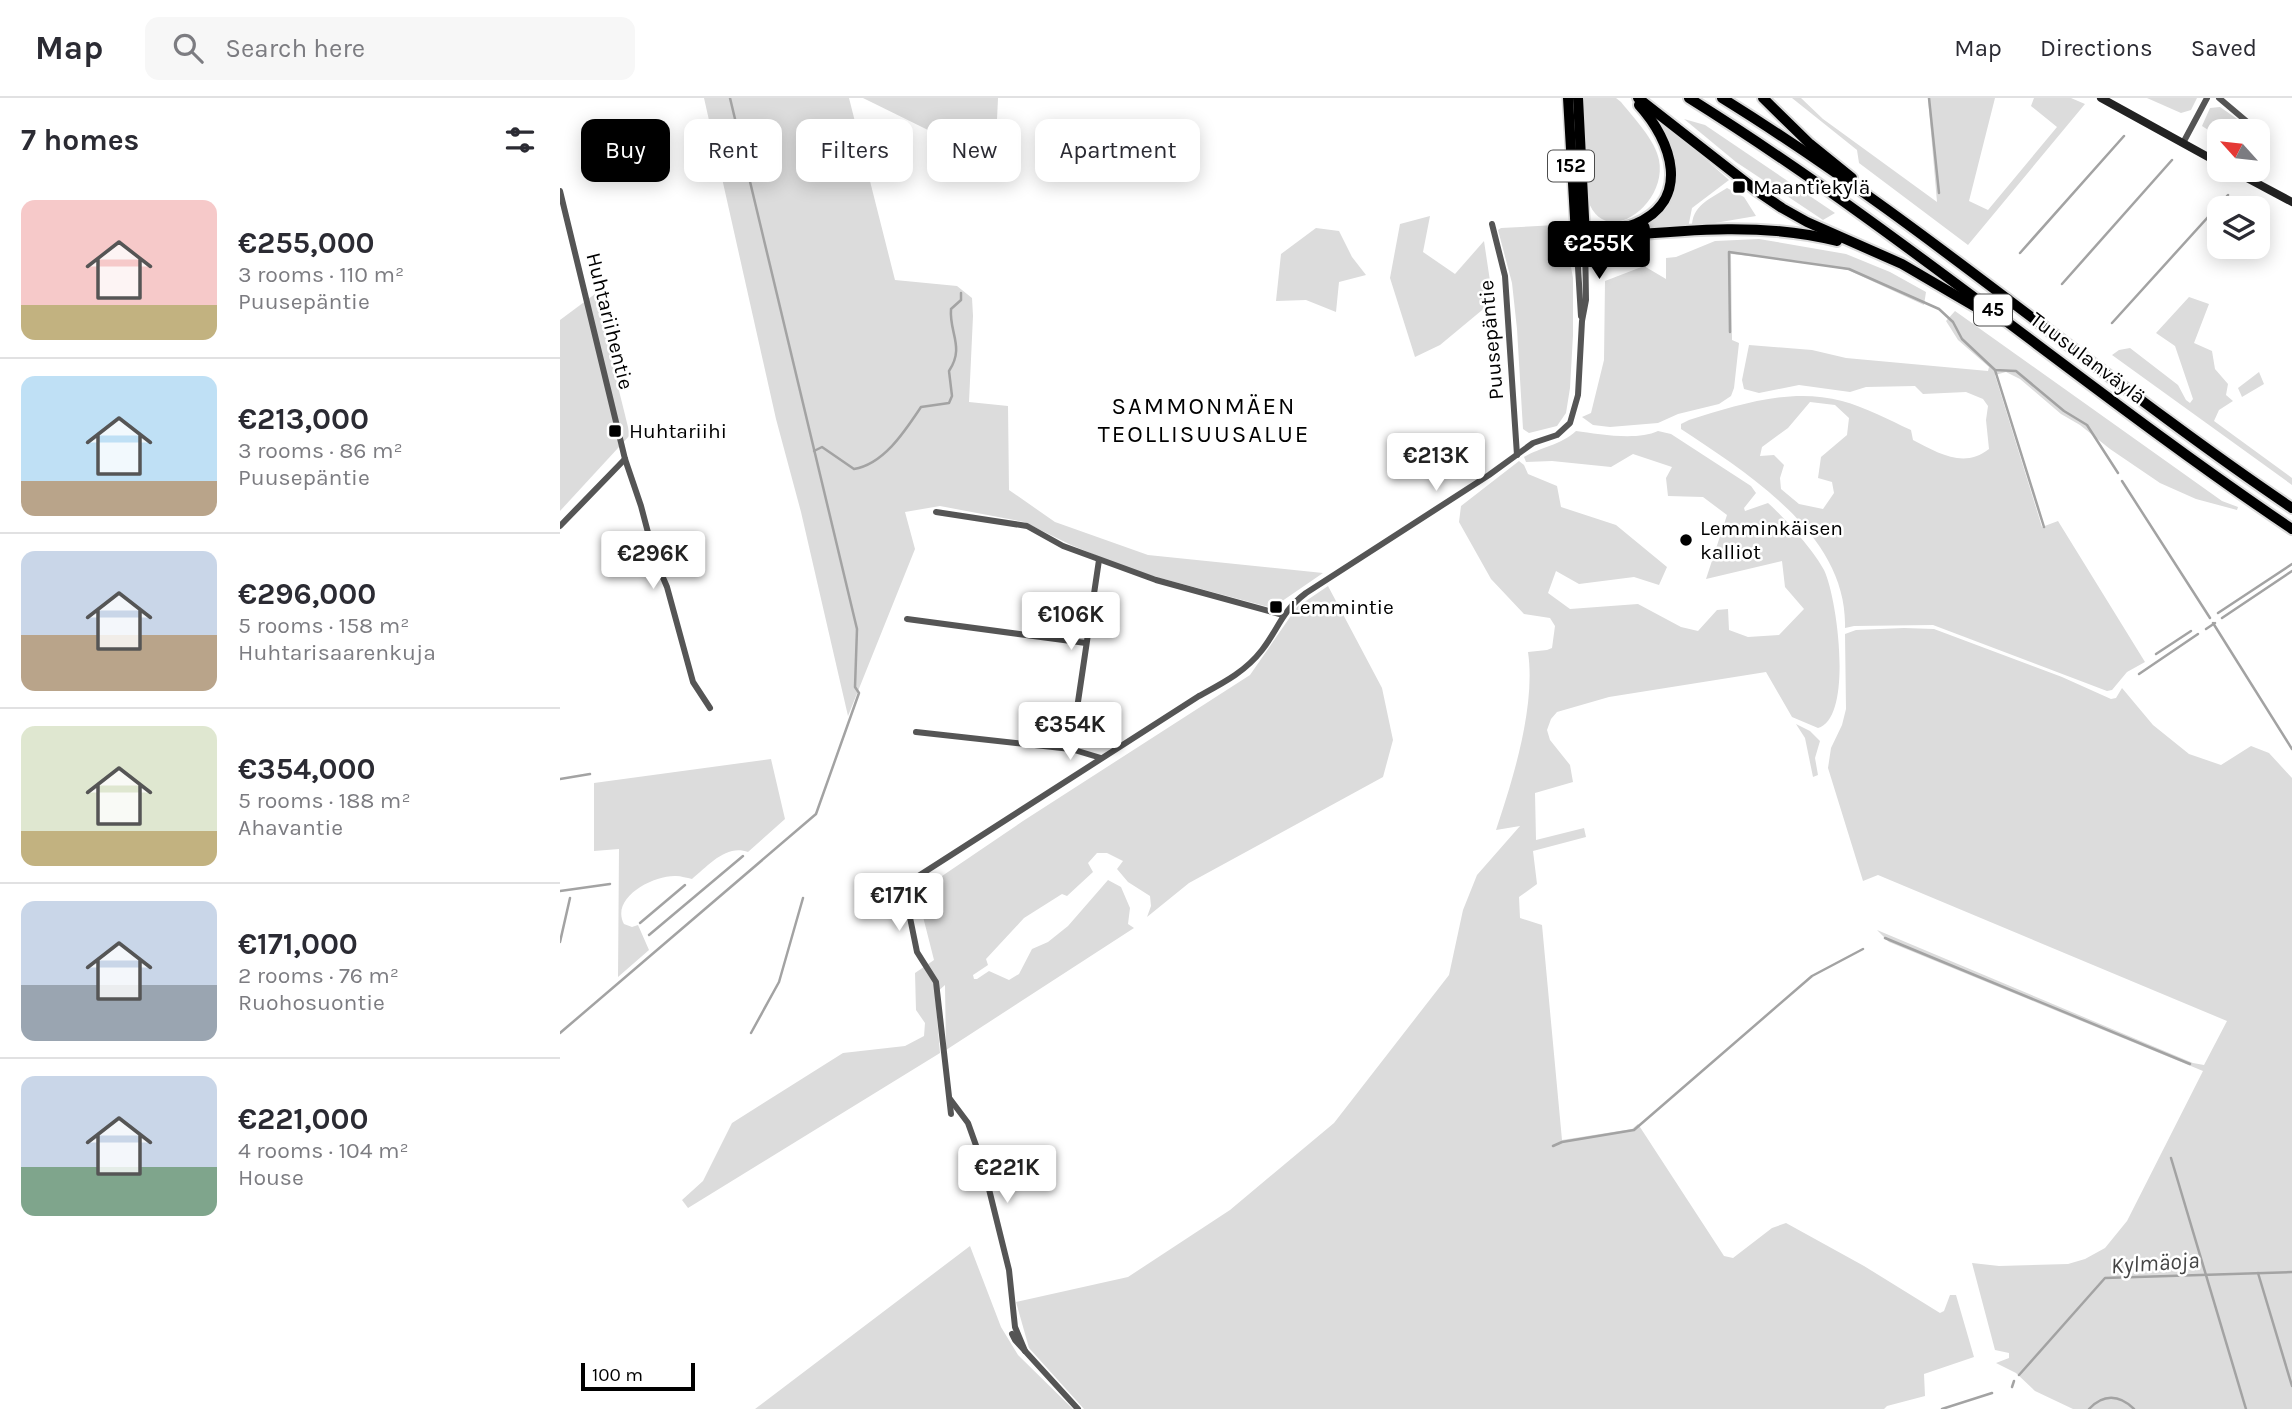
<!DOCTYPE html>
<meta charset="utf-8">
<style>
:root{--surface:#fff;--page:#f7f7f7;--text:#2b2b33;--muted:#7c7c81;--line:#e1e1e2;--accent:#000}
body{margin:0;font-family:Karla,sans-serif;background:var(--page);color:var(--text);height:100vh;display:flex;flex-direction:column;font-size:26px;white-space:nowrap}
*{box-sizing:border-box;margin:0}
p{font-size:23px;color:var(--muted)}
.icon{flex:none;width:38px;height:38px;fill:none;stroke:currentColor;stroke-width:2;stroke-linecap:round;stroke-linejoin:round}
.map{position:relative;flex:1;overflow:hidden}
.drawer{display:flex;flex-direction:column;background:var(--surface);width:560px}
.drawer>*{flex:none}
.top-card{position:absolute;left:21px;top:21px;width:665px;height:63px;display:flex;gap:14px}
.needle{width:46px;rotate:297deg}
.fabs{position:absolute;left:1647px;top:21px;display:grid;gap:14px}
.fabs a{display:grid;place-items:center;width:63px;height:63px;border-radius:14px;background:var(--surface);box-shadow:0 4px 18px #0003;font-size:35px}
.scale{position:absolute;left:21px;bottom:18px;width:114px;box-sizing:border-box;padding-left:7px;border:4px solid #000;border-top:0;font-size:19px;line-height:24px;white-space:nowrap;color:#000;-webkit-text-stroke:5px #fff;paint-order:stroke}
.price{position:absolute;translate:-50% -60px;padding:0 16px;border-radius:7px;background:#fff;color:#222;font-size:23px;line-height:46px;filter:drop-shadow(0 2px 4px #0008)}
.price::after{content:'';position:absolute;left:50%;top:42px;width:21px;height:16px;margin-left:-10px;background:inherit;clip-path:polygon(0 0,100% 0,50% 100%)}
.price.selected{background:var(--accent);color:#fff}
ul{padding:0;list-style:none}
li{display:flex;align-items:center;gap:21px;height:175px;padding:0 21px}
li+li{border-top:2px solid var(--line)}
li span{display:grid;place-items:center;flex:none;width:196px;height:140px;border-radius:14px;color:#555}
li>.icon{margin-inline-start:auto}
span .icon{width:84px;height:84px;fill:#fffc;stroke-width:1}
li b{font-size:30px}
h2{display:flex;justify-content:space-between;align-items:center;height:84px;padding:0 21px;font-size:30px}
.tag{padding:0 24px;border-radius:14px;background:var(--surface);box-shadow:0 4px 18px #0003;font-size:24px;line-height:63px}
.tag.selected{background:var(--accent);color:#fff}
header{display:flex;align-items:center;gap:42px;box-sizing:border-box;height:98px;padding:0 35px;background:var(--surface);border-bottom:2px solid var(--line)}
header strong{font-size:33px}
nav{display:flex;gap:38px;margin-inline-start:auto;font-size:24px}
.search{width:490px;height:63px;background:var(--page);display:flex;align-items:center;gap:18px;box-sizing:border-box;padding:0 24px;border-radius:14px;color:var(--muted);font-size:26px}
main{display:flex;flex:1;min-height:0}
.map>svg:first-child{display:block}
.green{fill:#dcdcdc;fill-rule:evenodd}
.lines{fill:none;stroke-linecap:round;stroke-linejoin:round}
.stream{stroke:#a3a3a3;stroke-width:2.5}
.primary-casing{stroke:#dbdbdb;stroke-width:13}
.highway-casing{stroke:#dbdbdb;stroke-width:14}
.street{stroke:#555;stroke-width:6}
.secondary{stroke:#222;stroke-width:8}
.primary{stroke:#000;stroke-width:10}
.highway{stroke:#000;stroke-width:10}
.poi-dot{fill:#000;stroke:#fff;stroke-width:2.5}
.labels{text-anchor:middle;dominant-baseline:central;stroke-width:5;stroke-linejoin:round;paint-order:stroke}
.shield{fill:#fff;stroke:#4c4c4c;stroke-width:2}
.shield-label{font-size:19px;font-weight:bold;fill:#000}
.poi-label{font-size:21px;fill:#000;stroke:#fff;text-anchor:start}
.street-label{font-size:21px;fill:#000;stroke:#fff}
.water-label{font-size:23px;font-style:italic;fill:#444;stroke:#fff}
.quarter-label{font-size:24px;letter-spacing:2px;fill:#000;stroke:#fff}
</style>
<header>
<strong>Map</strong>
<div class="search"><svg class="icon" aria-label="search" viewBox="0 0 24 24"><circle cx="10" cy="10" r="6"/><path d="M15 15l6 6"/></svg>Search here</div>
<nav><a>Map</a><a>Directions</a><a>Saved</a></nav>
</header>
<main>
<section class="drawer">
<h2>7 homes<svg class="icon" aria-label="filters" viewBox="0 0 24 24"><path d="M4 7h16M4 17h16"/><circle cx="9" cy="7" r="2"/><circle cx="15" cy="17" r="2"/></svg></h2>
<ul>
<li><span style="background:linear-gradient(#f6c9c9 75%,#c2b280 0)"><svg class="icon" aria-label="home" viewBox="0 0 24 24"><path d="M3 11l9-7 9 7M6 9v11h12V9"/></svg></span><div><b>€255,000</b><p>3 rooms · 110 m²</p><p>Puusepäntie</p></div></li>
<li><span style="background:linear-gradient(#bfe0f5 75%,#b9a48a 0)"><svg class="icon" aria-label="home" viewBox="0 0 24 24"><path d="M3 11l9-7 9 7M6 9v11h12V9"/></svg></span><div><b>€213,000</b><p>3 rooms · 86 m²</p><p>Puusepäntie</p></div></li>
<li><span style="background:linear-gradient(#c9d6e8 60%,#b9a48a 0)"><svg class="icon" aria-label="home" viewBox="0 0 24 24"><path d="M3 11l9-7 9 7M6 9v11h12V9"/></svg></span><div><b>€296,000</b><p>5 rooms · 158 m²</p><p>Huhtarisaarenkuja</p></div></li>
<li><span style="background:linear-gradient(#dfe7d0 75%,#c2b280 0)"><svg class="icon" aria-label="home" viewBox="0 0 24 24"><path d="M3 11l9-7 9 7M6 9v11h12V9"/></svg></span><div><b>€354,000</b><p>5 rooms · 188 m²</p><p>Ahavantie</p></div></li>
<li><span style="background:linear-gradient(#c9d6e8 60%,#9aa5b1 0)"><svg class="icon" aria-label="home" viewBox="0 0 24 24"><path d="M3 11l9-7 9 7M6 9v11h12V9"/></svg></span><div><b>€171,000</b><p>2 rooms · 76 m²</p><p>Ruohosuontie</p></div></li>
<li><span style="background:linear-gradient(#c9d6e8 65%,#7fa58c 0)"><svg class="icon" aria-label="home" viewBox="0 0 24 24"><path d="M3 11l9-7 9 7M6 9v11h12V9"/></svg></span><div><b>€221,000</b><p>4 rooms · 104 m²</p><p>House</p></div></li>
</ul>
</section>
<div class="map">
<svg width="1732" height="1311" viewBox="0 0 1732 1311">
<rect width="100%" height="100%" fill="#fff"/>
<g class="green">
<path d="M 144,0 L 289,0 L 335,182 L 397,188 L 412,200 L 413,218 L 409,304 L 448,308 L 449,392 L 495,424 L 588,457 L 763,475 L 712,510 L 574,473 L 511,447 L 464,424 L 380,408 L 345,414 L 355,451 L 288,618 L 241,414 L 216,321 Z"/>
<path d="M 303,0 L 438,0 L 435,65 Z"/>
<path d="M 1022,0 L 1056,0 L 1061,4 C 1073,19 1096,43 1099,62 C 1108,107 1044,152 1028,102 C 1025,94 1027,83 1026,75 C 1025,50 1023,25 1022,0 Z"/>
<path d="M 1232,0 L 1241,0 L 1263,21 L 1377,104 L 1368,0 L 1435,0 L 1409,103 L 1428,112 L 1497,29 L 1471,8 L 1474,0 L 1511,0 L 1525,6 L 1408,147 L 1299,65 L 1297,52 Z"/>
<path d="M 1587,0 L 1637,0 L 1631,12 L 1621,15 Z"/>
<path d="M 1660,9 L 1683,25 L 1689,33 L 1659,33 L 1659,39 L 1642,28 L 1650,10 Z"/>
<path d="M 1092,17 L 1127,45 L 1169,82 L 1132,110 L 1128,130 L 1072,135 L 1112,88 Z"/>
<path d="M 1124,21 L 1145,27 L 1275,115 L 1263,122 L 1176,64 Z"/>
<path d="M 1167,90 L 1184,99 L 1196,118 L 1149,126 L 1132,126 C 1134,106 1152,100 1167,90 Z"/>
<path d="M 870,118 L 863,154 L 895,176 L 924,143 L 933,203 L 880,247 L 855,259 L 830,180 L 840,126 Z"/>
<path d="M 996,127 L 1004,130 L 1013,180 L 1013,237 L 1010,290 L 1006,315 L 997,328 L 969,335 L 963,331 L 957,231 L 952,185 L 938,132 L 941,130 Z"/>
<path d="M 756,130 L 779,133 L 792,159 L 806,177 L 779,184 L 776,214 L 746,202 L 716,203 L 721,156 Z"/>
<path d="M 1199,141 L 1286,156 L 1330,174 L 1366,194 L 1364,207 L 1288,172 L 1240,163 L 1171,156 L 1172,242 L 1179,245 L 1174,290 L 1171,298 L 1159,306 L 1118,316 L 1098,325 L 1050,329 L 1033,327 L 1022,319 L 1031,315 L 1044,262 L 1045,183 L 1084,168 L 1106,181 L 1106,160 L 1116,159 L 1155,143 Z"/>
<path d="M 35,196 L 70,337 L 0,413 L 0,222 Z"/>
<path d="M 1629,199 L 1649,206 L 1634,245 L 1652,253 L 1655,271 L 1668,286 L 1666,297 L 1673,303 L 1659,312 L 1654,323 L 1732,380 L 1732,387 L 1552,257 L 1559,252 L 1570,250 L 1618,287 L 1626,302 L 1630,305 L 1633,301 L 1615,248 L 1596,235 Z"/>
<path d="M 1395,213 L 1662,403 L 1678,409 L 1677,412 L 1636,401 L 1600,385 L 1550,351 L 1520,327 L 1501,316 L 1460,281 L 1446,274 L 1435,277 L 1482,429 L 1498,423 L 1585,564 L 1567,574 L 1552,592 L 1547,593 L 1373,527 L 1294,528 L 1285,530 C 1288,438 1189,376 1121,331 L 1121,326 L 1129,322 C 1178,307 1230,289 1282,303 C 1305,309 1329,322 1351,332 L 1353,342 C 1378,355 1404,371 1429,351 L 1426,322 L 1428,308 L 1423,301 L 1406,294 L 1363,296 L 1355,288 L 1306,289 L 1290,294 L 1239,287 L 1199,295 L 1184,291 L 1182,282 L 1189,247 L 1252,252 L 1286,260 L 1428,273 L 1429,269 L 1398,242 L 1386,223 ZM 1250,304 L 1275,307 L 1289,320 L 1287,337 L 1261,359 L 1258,380 L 1272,384 L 1274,395 L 1263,411 L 1239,406 L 1221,391 L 1220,380 L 1224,367 L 1214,357 L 1200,358 L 1202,349 L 1228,330 Z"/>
<path d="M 1699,274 L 1704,286 L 1682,299 L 1678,290 Z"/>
<path d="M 1016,333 C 1038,336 1077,343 1098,333 L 1111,336 L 1191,388 L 1196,395 L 1184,410 L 1185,413 L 1208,405 C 1224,419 1254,453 1264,472 C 1277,498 1294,620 1258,630 L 1232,619 L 1206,574 L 1049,599 L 997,614 L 991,621 L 987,632 L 990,642 L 1010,667 L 1013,684 L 975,695 L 976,742 L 1024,730 L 1026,739 L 973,753 L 977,786 L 959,799 L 960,820 L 982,827 L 1002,1042 L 1072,1031 L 1078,1026 L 1164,1158 L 1173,1160 L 1212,1130 L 1226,1125 L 1304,1168 L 1380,1215 L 1384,1213 L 1390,1197 L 1396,1197 L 1414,1259 L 1364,1276 L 1365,1298 L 1327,1308 L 1324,1311 L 524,1311 L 469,1250 L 456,1204 L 568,1179 L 670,1112 L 774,1025 L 889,877 L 903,812 L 917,777 L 960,728 L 936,732 C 953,681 976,608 968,554 L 987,552 L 992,550 L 995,528 L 990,520 L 964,516 L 931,481 L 899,424 L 901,408 L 959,363 L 964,367 L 968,376 L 997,388 L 1001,409 L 1056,427 L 1107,469 L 1099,487 L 1074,479 L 1019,486 L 996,473 L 988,495 L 1010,511 L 1078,506 L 1121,529 L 1138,533 L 1157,512 L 1168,511 L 1169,532 L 1188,539 L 1219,537 L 1244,511 L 1225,489 L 1222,463 L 1146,481 L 1167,417 L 1143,399 L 1108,398 L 1106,380 L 1112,369 L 1073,356 L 1051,369 L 992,363 L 966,364 L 964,359 C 981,349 1001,347 1016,333 Z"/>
<path d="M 768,488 L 822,590 L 833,642 L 823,679 L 629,785 L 587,819 L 591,808 L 590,798 L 568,784 L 557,771 L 563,763 L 547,755 L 537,755 L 528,765 L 533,774 L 507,798 L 502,796 L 464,820 L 426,861 L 428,867 L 413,877 L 414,881 L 417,881 L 429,873 L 449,882 L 459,876 L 472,851 L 488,844 L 508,828 L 548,782 L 561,789 L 570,810 L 568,826 L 574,830 L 386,952 L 385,887 L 375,896 L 380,955 L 128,1110 L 122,1102 L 143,1083 L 172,1025 L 283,955 L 345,948 L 364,938 L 365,925 L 356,912 L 355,875 L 374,862 L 357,795 L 463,723 L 690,577 L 737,509 Z"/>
<path d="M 1344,530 L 1374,531 L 1502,579 L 1551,601 L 1556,600 L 1562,590 L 1593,627 L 1629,656 L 1661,667 L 1691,648 L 1709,655 L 1732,680 L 1732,1311 L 1513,1311 L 1475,1293 L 1456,1275 L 1436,1265 L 1449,1260 L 1449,1255 L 1435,1252 L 1412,1165 L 1439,1168 L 1508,1166 L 1525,1161 L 1545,1150 L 1567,1123 L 1643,973 L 1329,844 L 1317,832 L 1633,965 L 1644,967 L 1667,923 L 1318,777 L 1303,783 L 1268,670 L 1271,650 L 1282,627 L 1286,611 L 1285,536 L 1296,532 Z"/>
<path d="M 1236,626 L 1250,633 L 1260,643 L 1255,660 L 1258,677 L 1253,679 L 1245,640 Z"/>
<path d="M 211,661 L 225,721 L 188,754 C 166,746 148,768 132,781 C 127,780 121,778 116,778 C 93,777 50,800 64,826 L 72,829 L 78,827 L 89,852 L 58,879 L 59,751 L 34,753 L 34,685 Z"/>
<path d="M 410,1148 L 441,1229 L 458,1257 L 513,1311 L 195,1311 Z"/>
</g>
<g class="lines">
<g class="stream">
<path d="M 1369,0 L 1379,95"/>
<path d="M 1460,155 L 1564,38"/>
<path d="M 1502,186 L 1612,62"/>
<path d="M 1552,225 L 1668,97"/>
<path d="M 1170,234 L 1169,154 L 1289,171 L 1379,211 L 1393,224 L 1402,241 L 1435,272 L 1456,273 L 1504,313 L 1527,327 L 1558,375"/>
<path d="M 1435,272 L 1484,429"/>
<path d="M 254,353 L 262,349 L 294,371 C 324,366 345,333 361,309 L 389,305 L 392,298 L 389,273 C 405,249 389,235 391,211 L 401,202 L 401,195"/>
<path d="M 1562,383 L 1650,520"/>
<path d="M 1658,515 L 1732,466"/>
<path d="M 1662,520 L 1732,473"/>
<path d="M 1653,525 L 1732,651"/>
<path d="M 1646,531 L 1655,525"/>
<path d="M 1596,556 L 1631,533"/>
<path d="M 1579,576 L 1638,536"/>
<path d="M 0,681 L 30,676"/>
<path d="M 0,793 L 50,786"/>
<path d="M 80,825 L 125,787"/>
<path d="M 89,837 L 183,758"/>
<path d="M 1325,840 L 1630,966"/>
<path d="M 0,844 L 10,800"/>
<path d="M 0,935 L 256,716 L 299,595 L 295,589 L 297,531 L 170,0"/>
<path d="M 191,935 L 219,884 L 243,800"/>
<path d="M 993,1048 L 1002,1044 L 1074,1032 L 1252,878 L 1303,851"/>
<path d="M 1611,1060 L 1686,1311"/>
<path d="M 1698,1175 L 1732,1288"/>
<path d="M 1459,1277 L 1545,1180 L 1732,1174"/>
<path d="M 1452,1289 L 1454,1283"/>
<path d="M 1382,1311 L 1432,1295"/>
<path d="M 1529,1311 C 1543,1296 1559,1296 1574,1311"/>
</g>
<defs>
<g id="primary">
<path d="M 1008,0 L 1016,137"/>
<path d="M 1018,0 L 1025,139"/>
</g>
<g id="highway">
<path d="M 1078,0 L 1197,93 L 1222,110 L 1247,124 L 1342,166 L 1431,218"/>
<path d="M 1129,0 C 1339,131 1527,293 1732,431"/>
<path d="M 1162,0 C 1361,123 1538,279 1732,410"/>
<path d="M 1203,0 L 1250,46 L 1292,80"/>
<path d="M 1016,137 L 1025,141 C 1108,134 1196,122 1277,143"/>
<path d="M 1016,137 C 1034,128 1056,135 1075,126 C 1132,102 1112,43 1079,7"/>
</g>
</defs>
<use href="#primary" class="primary-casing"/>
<use href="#highway" class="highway-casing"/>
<g class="street">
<path d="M 1659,0 L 1698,33"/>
<path d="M 1623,45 L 1647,0"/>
<path d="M 0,93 L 65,361 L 81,408 L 95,461 L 107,489 L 133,584 L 150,610"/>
<path d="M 932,126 L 945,178 L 957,357"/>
<path d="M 1016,137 L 1021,218"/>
<path d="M 376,414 L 467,428 L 503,448 L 596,482 L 723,517"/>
<path d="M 0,428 L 65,361"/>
<path d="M 347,521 L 526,545"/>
<path d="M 356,634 L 511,651 L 541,660"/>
<path d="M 511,651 L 539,462"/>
<path d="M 390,1001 L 408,1025 L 423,1067 L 449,1172 L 455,1229 L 465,1253"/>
<path d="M 391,1016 L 376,884 L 357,854 L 345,795 L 349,784 L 639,598 C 663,585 685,574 702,552 C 719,530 721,514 746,495 L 929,377 L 973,345 L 997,337 L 1010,325 L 1018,297 L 1022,223 L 1026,202 L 1025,141"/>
<path d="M 452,1236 L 455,1242 L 518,1311"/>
</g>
<g class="secondary">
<path d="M 1541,0 L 1659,65"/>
<path d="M 1672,72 L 1732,104"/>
</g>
<use href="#primary" class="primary"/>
<use href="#highway" class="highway"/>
</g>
<g class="poi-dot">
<rect x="1172" y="82" width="14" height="14" rx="3.5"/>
<rect x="48" y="326" width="14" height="14" rx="3.5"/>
<circle cx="1126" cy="442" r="7"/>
<rect x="709" y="502" width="14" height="14" rx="3.5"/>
</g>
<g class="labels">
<g class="shield">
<rect x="988" y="52.5" width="46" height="31" rx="5"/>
<rect x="1414" y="196.5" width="38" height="31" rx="5"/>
</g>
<g class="shield-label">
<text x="1011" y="68">152</text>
<text x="1433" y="212">45</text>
</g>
<g class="poi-label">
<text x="1193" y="89">Maantiekylä</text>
<text x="69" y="333">Huhtariihi</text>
<text x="1140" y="430">Lemminkäisen<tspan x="1140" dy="24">kalliot</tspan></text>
<text x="730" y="509">Lemmintie</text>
</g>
<g class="street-label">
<text transform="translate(50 223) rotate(76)">Huhtariihentie</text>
<text transform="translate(931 242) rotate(-95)">Puusepäntie</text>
<text transform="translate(1528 260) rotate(37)">Tuusulanväylä</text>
</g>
<g class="water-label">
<text transform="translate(1595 1165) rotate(-4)">Kylmäoja</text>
</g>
<g class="quarter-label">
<text x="644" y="308">SAMMONMÄEN<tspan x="644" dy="28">TEOLLISUUSALUE</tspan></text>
</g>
</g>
</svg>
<div class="fabs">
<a><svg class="needle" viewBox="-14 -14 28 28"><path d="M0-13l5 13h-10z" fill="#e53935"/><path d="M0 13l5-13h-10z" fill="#7c7c81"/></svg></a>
<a><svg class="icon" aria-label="layers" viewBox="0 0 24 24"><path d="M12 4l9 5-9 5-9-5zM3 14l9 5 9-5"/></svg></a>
</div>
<div class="scale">100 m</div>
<b class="price selected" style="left:1039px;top:183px">€255K</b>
<b class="price" style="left:876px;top:395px">€213K</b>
<b class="price" style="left:93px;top:493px">€296K</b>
<b class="price" style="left:511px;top:554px">€106K</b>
<b class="price" style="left:510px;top:664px">€354K</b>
<b class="price" style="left:339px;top:835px">€171K</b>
<b class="price" style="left:447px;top:1107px">€221K</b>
<div class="top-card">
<a class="tag selected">Buy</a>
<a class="tag">Rent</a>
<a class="tag">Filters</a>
<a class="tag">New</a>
<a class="tag">Apartment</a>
</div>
</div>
</main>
